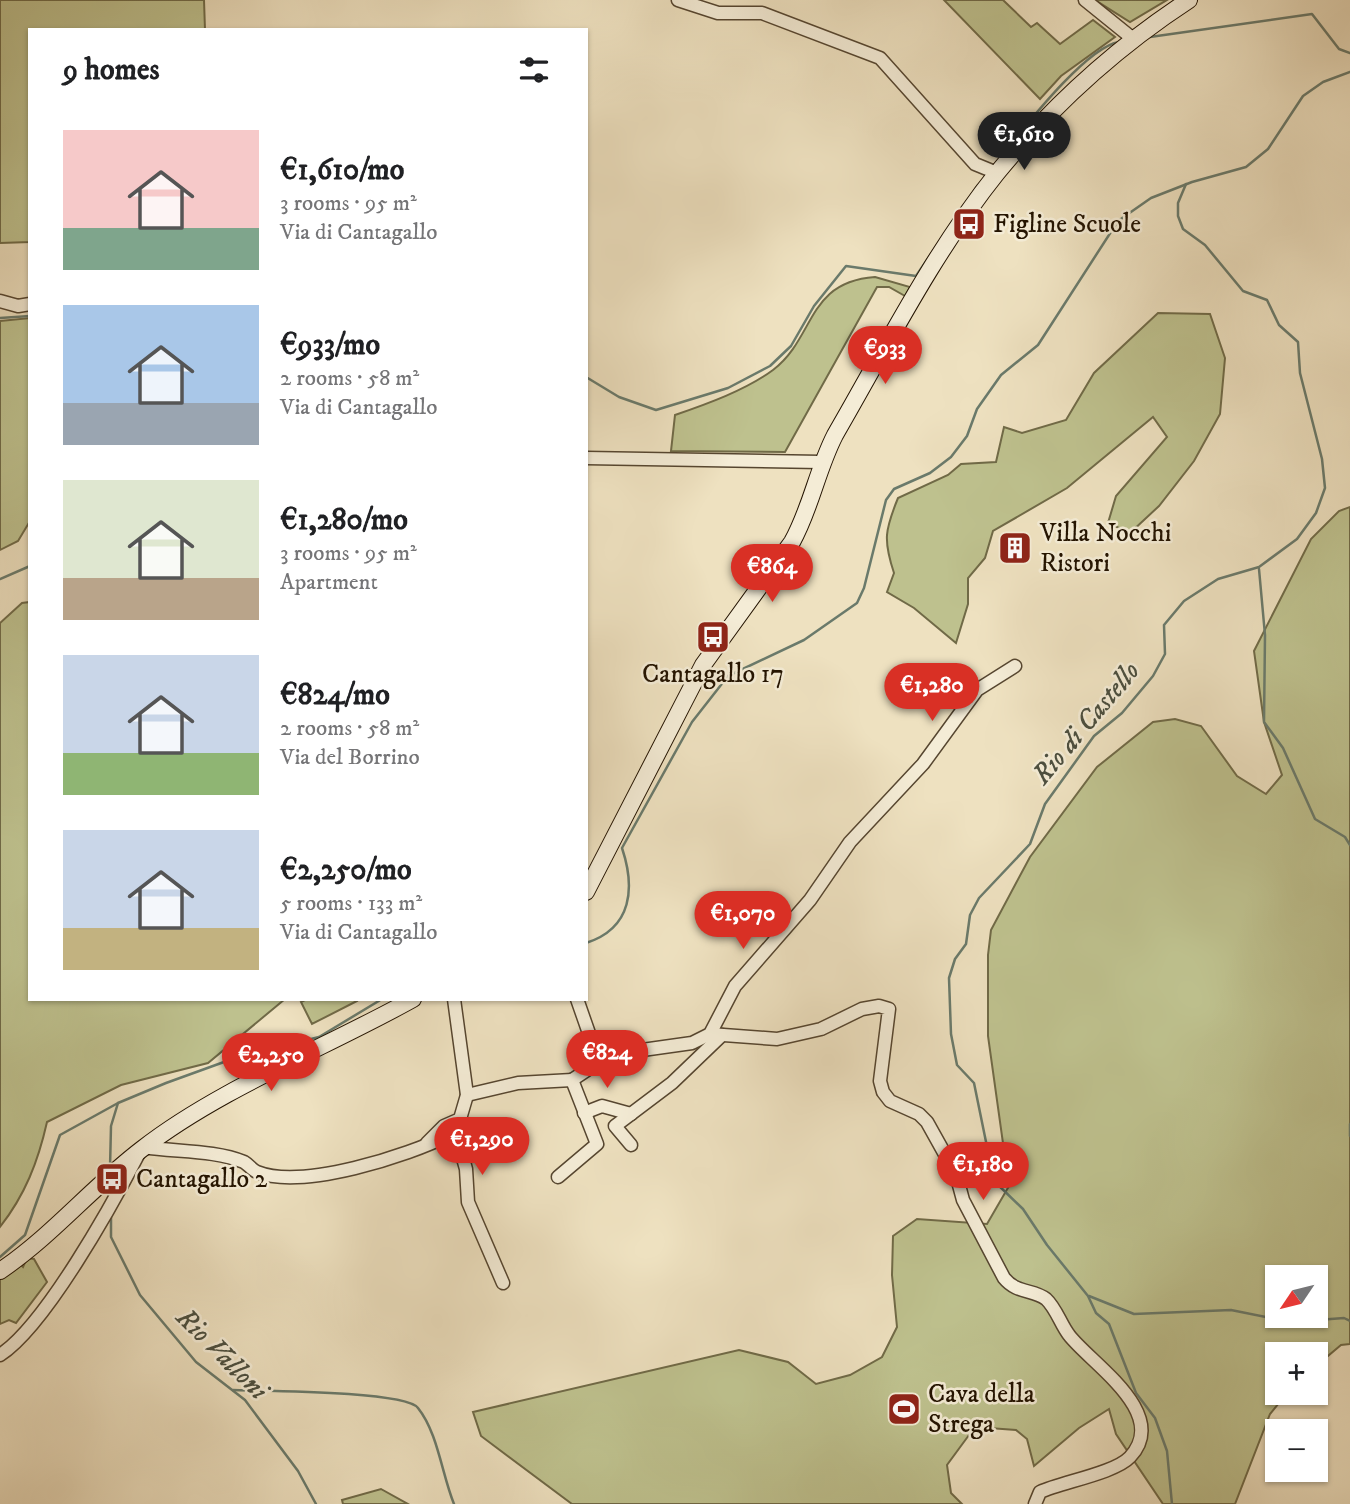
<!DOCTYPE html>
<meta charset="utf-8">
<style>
:root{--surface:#fff;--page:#f6f6f6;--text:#202124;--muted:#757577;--accent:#d93025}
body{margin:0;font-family:"IM FELL DW Pica",serif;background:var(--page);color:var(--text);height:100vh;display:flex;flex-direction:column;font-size:26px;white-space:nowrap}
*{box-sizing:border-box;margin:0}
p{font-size:23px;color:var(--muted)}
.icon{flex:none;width:38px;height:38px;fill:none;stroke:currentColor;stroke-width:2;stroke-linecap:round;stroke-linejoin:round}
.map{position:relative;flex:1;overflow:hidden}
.panel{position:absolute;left:28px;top:28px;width:560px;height:973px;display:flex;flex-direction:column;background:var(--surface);border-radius:0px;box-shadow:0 2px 5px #0004}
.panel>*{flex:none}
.needle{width:46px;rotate:235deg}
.fabs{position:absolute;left:1265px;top:1265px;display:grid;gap:14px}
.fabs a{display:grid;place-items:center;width:63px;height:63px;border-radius:0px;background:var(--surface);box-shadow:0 2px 5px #0004;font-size:35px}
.price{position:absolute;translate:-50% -60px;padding:0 16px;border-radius:24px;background:var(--accent);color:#fff;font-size:23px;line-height:46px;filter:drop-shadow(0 2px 4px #0008)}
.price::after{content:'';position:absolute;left:50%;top:42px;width:21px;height:16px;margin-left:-10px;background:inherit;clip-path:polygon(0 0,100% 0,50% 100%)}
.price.selected{background:#222;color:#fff}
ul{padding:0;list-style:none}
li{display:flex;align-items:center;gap:21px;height:175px;padding:0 35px}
li span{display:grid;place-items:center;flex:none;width:196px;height:140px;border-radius:0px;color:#555}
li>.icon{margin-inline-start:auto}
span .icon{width:84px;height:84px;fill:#fffc;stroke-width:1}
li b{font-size:30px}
h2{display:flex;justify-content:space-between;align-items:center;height:84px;padding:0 35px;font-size:30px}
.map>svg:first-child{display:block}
.green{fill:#bec18e;stroke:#706a47;stroke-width:2;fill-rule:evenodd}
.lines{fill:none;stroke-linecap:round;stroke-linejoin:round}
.stream{stroke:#6a7a6b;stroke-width:2.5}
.street-casing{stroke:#564630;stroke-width:15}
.secondary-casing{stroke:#231300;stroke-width:18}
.street{stroke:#f4ecd6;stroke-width:12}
.secondary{stroke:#f4ecd6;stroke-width:16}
.labels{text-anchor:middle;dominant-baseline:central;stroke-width:5;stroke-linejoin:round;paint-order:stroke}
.poi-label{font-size:26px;fill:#231300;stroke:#f4ecd6;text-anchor:start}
.water-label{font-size:28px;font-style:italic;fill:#4c4f3f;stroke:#f4ecd6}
</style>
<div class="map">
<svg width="1350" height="1504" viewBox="0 0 1350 1504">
<rect width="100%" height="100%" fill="#eee1c0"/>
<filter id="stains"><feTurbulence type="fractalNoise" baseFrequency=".00286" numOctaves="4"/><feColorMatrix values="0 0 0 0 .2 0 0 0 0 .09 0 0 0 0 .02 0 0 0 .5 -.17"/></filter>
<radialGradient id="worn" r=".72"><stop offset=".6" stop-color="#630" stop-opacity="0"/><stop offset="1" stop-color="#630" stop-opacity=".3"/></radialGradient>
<g class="green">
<path d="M 0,0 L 204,0 L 205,30 L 30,30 L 30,242 L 0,243 Z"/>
<path d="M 944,0 L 1003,0 L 1031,27 L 1037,23 L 1060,44 L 1093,20 L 1115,37 L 1061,76 L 1040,99 Z"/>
<path d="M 1095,0 L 1167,0 L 1130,22 Z"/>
<path d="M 875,277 L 910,287 L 905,296 L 889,287 L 877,287 L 785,452 L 671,451 L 675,415 C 707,404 746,390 773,370 C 816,337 806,282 875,277 Z"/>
<path d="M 1158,313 L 1210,314 L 1225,358 L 1220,414 L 1194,461 L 1159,506 L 1130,533 L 1108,523 L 1116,496 L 1167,437 L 1153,417 L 1067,488 L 993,531 L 985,558 L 968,578 L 968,604 L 956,643 L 914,608 L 887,592 L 894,573 C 883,540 885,530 898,498 L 948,475 L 961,464 L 996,462 L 1004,427 L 1022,433 L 1066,420 L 1094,373 Z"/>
<path d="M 30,318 L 30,521 L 18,541 L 0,550 L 0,321 Z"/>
<path d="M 1350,507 L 1350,1344 L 1341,1345 L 1316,1366 L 1316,1354 L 1278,1354 L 1278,1393 L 1287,1393 L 1270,1414 L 1235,1504 L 1163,1504 L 1116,1434 L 1109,1409 L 1079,1428 L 1034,1466 L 1027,1439 L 1016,1430 L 989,1428 L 969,1435 L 947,1465 L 951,1493 L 962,1504 L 572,1504 L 481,1436 L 473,1412 L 739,1350 L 788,1362 L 816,1384 L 850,1375 L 882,1357 L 897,1327 L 892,1275 L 893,1236 L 917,1219 L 987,1224 L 1009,1186 L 988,1036 L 988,955 L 991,930 L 1030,857 L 1097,767 L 1153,722 L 1175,719 L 1201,726 L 1237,776 L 1266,794 L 1282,775 L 1264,722 L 1254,651 L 1311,539 L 1339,511 ZM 1278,1278 L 1316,1278 L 1316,1316 L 1278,1316 Z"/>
<path d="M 30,602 L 30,999 L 285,999 L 208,1063 L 121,1085 L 47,1122 C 38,1162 25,1195 0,1227 L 0,623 L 22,603 Z"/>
<path d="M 307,999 L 356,999 L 357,1001 L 312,1024 L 301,1002 Z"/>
<path d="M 27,1258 L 34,1259 L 47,1282 L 16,1323 L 9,1320 L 0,1324 L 0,1274 L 19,1263 L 23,1267 Z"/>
<path d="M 381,1489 L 408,1504 L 343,1504 L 342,1500 Z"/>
</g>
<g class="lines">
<g class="stream">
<path d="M 1150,37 L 1312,14 L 1339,49 L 1350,53"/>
<path d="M 1002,155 C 1024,128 1086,47 1119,42"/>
<path d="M 0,318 L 30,316"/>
<path d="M 586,377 L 619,397 L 656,410 L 728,388 L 770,366 L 791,346 L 814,306 L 846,266 L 916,276 L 978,185"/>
<path d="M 1259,569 L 1265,635 L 1264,722 L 1283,748 L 1315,819 L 1345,837 L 1350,845"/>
<path d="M 0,579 L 30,566"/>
<path d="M 586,943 C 633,928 635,887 622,848 L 692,722 L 728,676 L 804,640 L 857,603 L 864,588 L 886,500 L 894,489 L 930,473 L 951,457 L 967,436 L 977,409 L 1001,375 L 1038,345 L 1118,221 L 1151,198 L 1192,182 L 1246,167 L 1268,149 L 1303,96 L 1323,82 L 1350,72"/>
<path d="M 1350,1124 L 1350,1136"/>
<path d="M 110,1168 L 111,1126 L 118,1103"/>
<path d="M 108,1200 L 109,1185"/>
<path d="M 111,1217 L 111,1237 L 140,1295 L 196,1362 L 245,1400 L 298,1471 L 316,1504"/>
<path d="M 0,1257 L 25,1235 L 60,1135 L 118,1103 L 166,1083 L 235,1058 L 319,1037 L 382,999"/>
<path d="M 1089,1296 L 1134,1314 L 1231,1310 L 1291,1322 L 1344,1318 L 1350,1321"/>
<path d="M 233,1390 C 262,1391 405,1391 418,1408 C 438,1433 442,1475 454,1504"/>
<path d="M 1172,1504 L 1167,1451 L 1155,1418 L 1136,1393 L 1109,1324 L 1096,1313 L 1088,1296 L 1047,1245 L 1023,1209 L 994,1181 L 974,1083 L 957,1065 L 951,1034 L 949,978 L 955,959 L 966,944 L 970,915 L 979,898 L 1030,844 L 1045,804 L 1094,736 L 1122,713 L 1153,676 L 1165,654 L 1164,625 L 1184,601 L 1218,579 L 1259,567 L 1297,539 L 1316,513 L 1325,488 L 1322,459 L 1300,373 L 1298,342 L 1279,325 L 1267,300 L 1243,291 L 1205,245 L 1183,229 L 1178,216 L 1178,203 L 1186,184"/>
</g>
<defs>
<g id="street">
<path d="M 678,0 L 718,13 L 762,13 L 880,58 L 975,164 L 997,173"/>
<path d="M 1085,0 L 1132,38"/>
<path d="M 0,301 L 18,306 L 30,304"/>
<path d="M 586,458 L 821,462"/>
<path d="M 710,1034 L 777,1039 L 821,1029 L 862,1009 L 879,1006 L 889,1009 L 880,1081 L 883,1092 L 890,1101 L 919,1114 L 927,1122 L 956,1174 L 963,1200 L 1004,1278 C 1017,1294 1033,1289 1046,1299 C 1056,1308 1061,1325 1069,1335 C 1090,1363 1171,1413 1130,1457 C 1115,1473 1062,1482 1040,1492 L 1035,1504"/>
<path d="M 599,1062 L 621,1053 L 692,1043 L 710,1034 L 735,986 L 810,900 L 850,842 L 923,764 L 977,690 L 1015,666"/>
<path d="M 572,1080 L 599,1062 L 577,999"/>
<path d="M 467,1095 L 518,1083 L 572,1080"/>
<path d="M 584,1113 L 602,1106 L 631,1114"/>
<path d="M 427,1143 L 444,1126 L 460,1119 L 467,1095 L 454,999"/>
<path d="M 631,1145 L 615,1126 L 672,1083 L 722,1035"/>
<path d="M 144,1147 C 175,1152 215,1150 244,1162 C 249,1165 252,1170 257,1172 C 302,1190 408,1156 449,1135 L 457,1137 L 466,1169 L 468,1202 L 503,1283"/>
<path d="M 558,1177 L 597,1144 L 572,1080"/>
<path d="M 0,1355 C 45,1326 112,1205 138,1155"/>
</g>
<g id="secondary">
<path d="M 586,892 L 703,665 L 792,542 C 811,508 817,470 835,435 C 886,347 933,253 997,173 C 1052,106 1117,47 1189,0"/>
<path d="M 0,1271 C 52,1236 92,1187 142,1149 C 219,1089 327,1047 413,999"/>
</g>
</defs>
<use href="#street" class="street-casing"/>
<use href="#secondary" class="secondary-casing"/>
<use href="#street" class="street"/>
<use href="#secondary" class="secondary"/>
</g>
<defs>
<symbol id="bus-square" viewBox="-11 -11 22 22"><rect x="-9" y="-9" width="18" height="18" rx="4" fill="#8f2418" stroke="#f4ecd6"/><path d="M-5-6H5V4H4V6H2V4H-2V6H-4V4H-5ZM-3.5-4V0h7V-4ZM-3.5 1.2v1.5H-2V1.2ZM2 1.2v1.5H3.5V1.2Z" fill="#fff"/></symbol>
<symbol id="building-square" viewBox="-11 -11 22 22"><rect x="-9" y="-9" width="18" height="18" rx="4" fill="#8f2418" stroke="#f4ecd6"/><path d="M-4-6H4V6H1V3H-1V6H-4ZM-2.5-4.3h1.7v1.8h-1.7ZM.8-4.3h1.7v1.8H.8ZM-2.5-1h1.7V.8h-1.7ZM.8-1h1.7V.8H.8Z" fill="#fff"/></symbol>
<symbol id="stadium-square" viewBox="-11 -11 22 22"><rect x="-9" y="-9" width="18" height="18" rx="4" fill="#8f2418" stroke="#f4ecd6"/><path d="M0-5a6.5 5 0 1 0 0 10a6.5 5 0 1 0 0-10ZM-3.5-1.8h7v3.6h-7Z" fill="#fff"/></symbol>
</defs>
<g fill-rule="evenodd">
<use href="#bus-square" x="950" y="205" width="38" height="38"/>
<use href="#building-square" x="996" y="529" width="38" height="38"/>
<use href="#bus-square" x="694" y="618" width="38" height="38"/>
<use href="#bus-square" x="93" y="1160" width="38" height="38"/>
<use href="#stadium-square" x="885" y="1390" width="38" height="38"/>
</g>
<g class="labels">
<g class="poi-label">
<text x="993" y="224">Figline Scuole</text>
<text x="1040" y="533">Villa Nocchi<tspan x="1040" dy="30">Ristori</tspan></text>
<text x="713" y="674" text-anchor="middle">Cantagallo 17</text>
<text x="136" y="1179">Cantagallo 2</text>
<text x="928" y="1394">Cava della<tspan x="928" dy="30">Strega</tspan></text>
</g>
<g class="water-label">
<text transform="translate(1086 723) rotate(-50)">Rio di Castello</text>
<text transform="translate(222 1354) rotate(45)">Rio Valloni</text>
</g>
</g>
<rect width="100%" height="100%" filter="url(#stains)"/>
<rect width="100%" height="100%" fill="url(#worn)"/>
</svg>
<div class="fabs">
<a><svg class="needle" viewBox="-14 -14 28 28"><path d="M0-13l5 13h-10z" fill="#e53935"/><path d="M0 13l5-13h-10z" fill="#757577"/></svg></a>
<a>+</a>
<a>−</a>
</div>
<b class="price selected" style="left:1024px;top:172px">€1,610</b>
<b class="price" style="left:885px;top:386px">€933</b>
<b class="price" style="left:772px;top:604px">€864</b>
<b class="price" style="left:932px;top:723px">€1,280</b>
<b class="price" style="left:743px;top:951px">€1,070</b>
<b class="price" style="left:607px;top:1090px">€824</b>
<b class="price" style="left:271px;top:1093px">€2,250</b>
<b class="price" style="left:482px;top:1177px">€1,290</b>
<b class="price" style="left:983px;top:1202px">€1,180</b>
<section class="panel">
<h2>9 homes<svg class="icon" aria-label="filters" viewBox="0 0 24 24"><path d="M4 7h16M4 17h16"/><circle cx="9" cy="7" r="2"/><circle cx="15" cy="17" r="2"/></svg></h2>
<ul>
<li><span style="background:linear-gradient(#f6c9c9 70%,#7fa58c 0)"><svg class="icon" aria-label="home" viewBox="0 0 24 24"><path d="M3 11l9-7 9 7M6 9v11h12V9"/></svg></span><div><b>€1,610/mo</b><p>3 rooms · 95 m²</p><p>Via di Cantagallo</p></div></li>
<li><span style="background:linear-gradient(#a9c7e8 70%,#9aa5b1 0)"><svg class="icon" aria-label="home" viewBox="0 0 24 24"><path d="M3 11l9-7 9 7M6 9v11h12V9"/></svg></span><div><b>€933/mo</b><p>2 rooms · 58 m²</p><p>Via di Cantagallo</p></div></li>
<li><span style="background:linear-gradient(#dfe7d0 70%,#b9a48a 0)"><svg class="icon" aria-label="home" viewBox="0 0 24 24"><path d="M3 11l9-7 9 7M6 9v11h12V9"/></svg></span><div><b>€1,280/mo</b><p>3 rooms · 95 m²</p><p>Apartment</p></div></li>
<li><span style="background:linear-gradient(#c9d6e8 70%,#8fb573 0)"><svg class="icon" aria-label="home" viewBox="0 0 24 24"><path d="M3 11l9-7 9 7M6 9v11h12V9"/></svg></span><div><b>€824/mo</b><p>2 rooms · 58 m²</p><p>Via del Borrino</p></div></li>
<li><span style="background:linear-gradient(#c9d6e8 70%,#c2b280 0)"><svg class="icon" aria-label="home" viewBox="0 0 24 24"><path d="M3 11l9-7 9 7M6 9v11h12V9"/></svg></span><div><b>€2,250/mo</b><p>5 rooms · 133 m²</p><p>Via di Cantagallo</p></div></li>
</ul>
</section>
</div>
